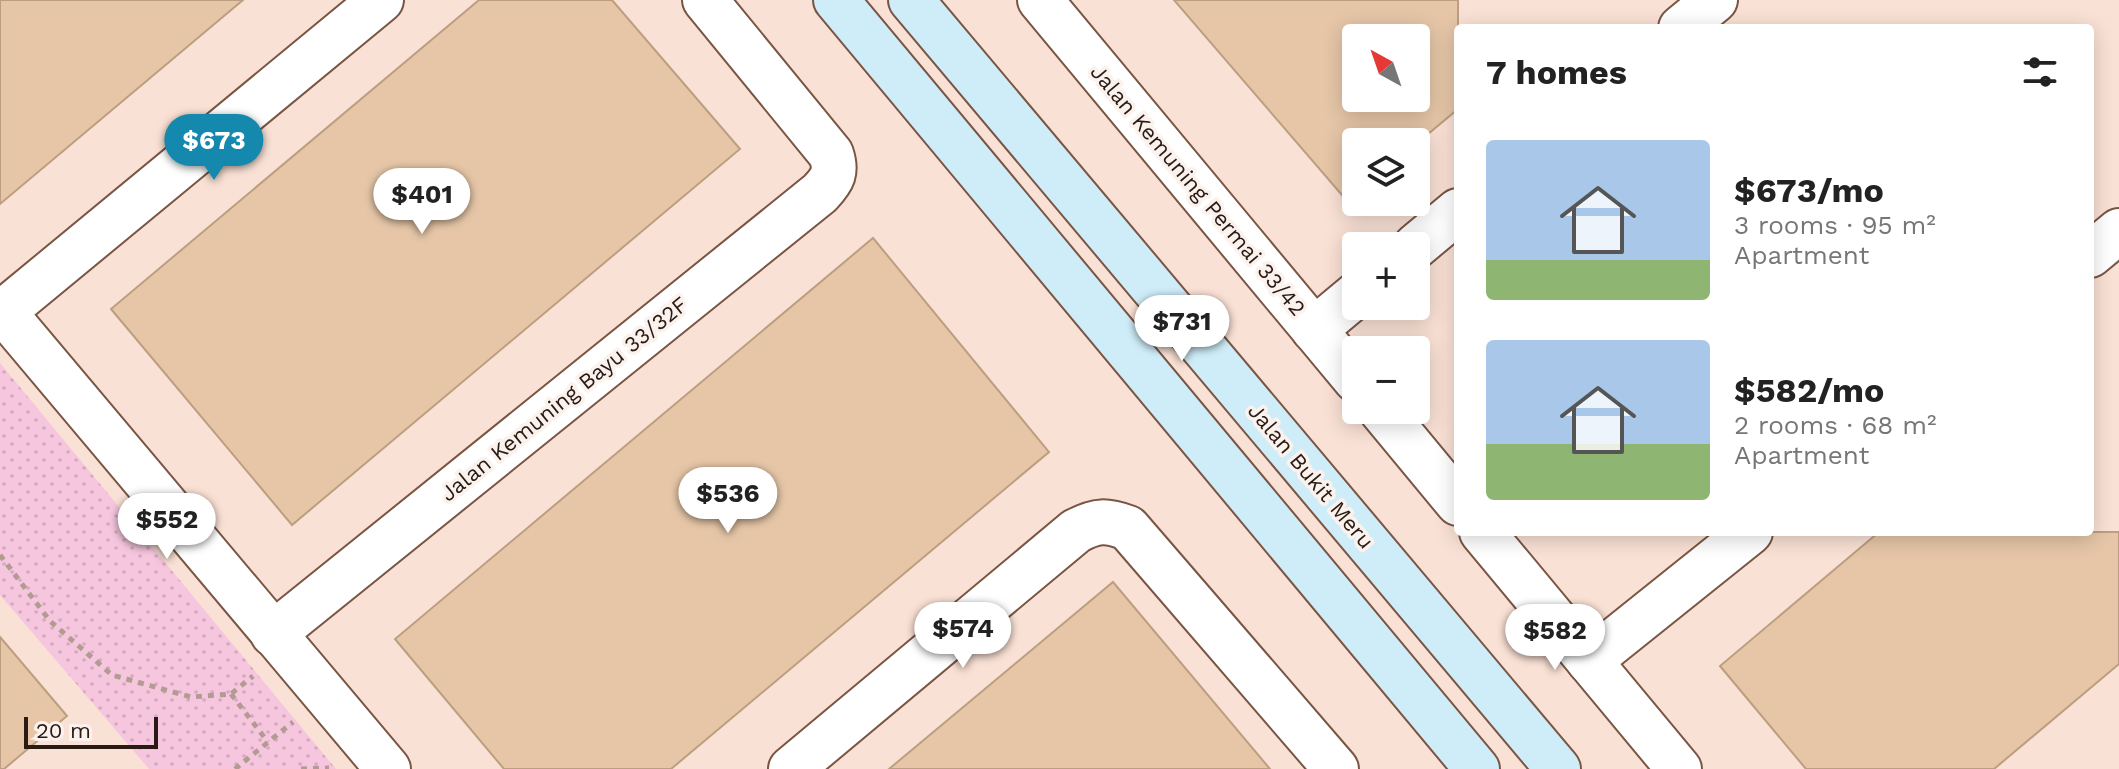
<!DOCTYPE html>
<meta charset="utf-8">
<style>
:root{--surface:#fff;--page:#f2f2f2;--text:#222;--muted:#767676;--accent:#1488ad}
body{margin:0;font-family:"Work Sans",sans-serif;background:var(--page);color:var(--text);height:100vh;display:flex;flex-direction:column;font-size:30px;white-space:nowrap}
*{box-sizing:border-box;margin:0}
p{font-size:26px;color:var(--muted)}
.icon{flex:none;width:44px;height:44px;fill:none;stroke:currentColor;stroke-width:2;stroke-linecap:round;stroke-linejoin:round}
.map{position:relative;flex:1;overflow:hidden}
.panel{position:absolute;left:1454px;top:24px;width:640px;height:512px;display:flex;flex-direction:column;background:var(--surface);border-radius:8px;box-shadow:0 4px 20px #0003}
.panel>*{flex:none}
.needle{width:52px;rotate:320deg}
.fabs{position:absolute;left:1342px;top:24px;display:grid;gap:16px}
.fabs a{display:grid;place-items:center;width:88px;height:88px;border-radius:8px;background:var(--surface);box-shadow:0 4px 20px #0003;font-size:40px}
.scale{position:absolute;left:24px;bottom:20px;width:134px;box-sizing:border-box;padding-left:8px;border:4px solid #291a13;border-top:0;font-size:22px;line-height:28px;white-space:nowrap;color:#291a13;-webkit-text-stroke:6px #fbf2ee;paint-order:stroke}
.price{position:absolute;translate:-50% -68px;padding:0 18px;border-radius:28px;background:#fff;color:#222;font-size:26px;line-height:52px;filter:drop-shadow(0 2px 4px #0008)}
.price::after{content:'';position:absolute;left:50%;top:48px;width:24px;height:18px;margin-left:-12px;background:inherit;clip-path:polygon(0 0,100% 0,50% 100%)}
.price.selected{background:var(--accent);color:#fff}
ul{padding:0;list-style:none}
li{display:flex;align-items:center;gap:24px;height:200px;padding:0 32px}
li span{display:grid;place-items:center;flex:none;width:224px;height:160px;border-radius:8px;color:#555}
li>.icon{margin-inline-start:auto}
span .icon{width:96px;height:96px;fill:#fffc;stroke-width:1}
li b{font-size:34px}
h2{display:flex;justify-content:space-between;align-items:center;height:96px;padding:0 32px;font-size:34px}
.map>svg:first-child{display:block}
.park{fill:url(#park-dots)}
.building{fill:#e6c6a7;stroke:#bc9e80;stroke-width:2;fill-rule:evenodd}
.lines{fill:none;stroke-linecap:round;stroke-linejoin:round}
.street-casing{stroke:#795544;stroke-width:48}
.secondary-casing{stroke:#795544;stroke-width:48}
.path{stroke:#b29c92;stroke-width:5;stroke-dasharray:6 6;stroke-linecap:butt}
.street{stroke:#fff;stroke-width:44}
.secondary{stroke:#cfedf9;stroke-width:44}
.labels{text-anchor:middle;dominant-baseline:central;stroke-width:7;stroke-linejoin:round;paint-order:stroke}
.street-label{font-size:22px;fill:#291a13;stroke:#fbf2ee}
</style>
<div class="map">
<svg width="2119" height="769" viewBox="0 0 2119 769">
<defs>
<pattern id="park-dots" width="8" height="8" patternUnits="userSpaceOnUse" patternTransform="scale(2)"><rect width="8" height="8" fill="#f6c6de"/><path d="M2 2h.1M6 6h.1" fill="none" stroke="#d3aabe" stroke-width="1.8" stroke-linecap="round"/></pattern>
</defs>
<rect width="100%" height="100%" fill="#fae1d5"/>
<path class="park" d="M 0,363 L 336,769 L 149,769 L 0,595 Z"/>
<g class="building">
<path d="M 0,0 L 243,0 L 0,204 Z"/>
<path d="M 479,0 L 612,0 L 740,149 L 292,525 L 111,309 Z"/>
<path d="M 1174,0 L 1458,0 L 1458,109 L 1416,144 L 1416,142 L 1356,142 L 1356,195 L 1348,202 ZM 1356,38 L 1416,38 L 1416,98 L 1356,98 Z"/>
<path d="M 873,238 L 1049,452 L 671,769 L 504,769 L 395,639 Z"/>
<path d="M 1879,532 L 2119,532 L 2119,664 L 1994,769 L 1806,769 L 1720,666 Z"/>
<path d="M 1113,582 L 1270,769 L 889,769 L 1016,663 Z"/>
<path d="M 0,637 L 67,716 L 4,769 L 0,769 Z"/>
</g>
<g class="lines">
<defs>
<g id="street">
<path d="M 1040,0 L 1356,380"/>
<path d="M 1681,28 L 1715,0"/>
<path d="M 1416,246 L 1458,211"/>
<path d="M 2090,255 L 2119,231"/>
<path d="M 0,308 L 388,769"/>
<path d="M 3,312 L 381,0"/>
<path d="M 1314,330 L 1356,295"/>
<path d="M 1381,410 L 1458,503"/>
<path d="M 1482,532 L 1679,769"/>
<path d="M 273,634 L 820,193 C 833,179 837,172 831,154 L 705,0"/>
<path d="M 1589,661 L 1750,532"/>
<path d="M 791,769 L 1076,531 C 1097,520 1106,520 1128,528 L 1336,769"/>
</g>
<g id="secondary">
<path d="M 836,0 L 1477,769"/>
<path d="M 911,0 L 1558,769"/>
</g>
</defs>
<use href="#street" class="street-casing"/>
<use href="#secondary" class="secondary-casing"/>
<g class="path">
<path d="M 0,555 L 50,621 L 112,675 L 191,697 L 231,694 L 253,676"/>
<path d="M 231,694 L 268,742"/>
<path d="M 235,769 L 293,722"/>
<path d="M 301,769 L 329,768"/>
</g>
<use href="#street" class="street"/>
<use href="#secondary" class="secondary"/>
</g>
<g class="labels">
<g class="street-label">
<text transform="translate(1198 190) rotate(50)">Jalan Kemuning Permai 33/42</text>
<text transform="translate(564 399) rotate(-39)">Jalan Kemuning Bayu 33/32F</text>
<text transform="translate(1311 476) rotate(50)">Jalan Bukit Meru</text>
</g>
</g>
</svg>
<div class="fabs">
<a><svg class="needle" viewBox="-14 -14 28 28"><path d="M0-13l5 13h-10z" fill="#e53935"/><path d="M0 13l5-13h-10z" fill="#767676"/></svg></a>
<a><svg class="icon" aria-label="layers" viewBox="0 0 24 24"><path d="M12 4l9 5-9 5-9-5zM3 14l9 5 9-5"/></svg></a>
<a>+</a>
<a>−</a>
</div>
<div class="scale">20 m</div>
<b class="price selected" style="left:214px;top:182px">$673</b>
<b class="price" style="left:422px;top:236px">$401</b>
<b class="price" style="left:1182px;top:363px">$731</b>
<b class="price" style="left:728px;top:535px">$536</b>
<b class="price" style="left:167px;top:561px">$552</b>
<b class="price" style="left:963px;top:670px">$574</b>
<b class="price" style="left:1555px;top:672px">$582</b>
<section class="panel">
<h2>7 homes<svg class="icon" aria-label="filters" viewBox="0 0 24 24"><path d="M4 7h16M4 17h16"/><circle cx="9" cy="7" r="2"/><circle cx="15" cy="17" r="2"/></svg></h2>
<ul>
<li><span style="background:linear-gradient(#a9c7e8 75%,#8fb573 0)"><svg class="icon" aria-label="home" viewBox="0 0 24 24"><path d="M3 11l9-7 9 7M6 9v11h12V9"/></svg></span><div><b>$673/mo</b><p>3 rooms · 95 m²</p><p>Apartment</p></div></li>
<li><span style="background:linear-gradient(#a9c7e8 65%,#8fb573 0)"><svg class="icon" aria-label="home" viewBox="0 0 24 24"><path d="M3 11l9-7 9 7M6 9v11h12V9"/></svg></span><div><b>$582/mo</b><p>2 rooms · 68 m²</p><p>Apartment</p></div></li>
</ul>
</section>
</div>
